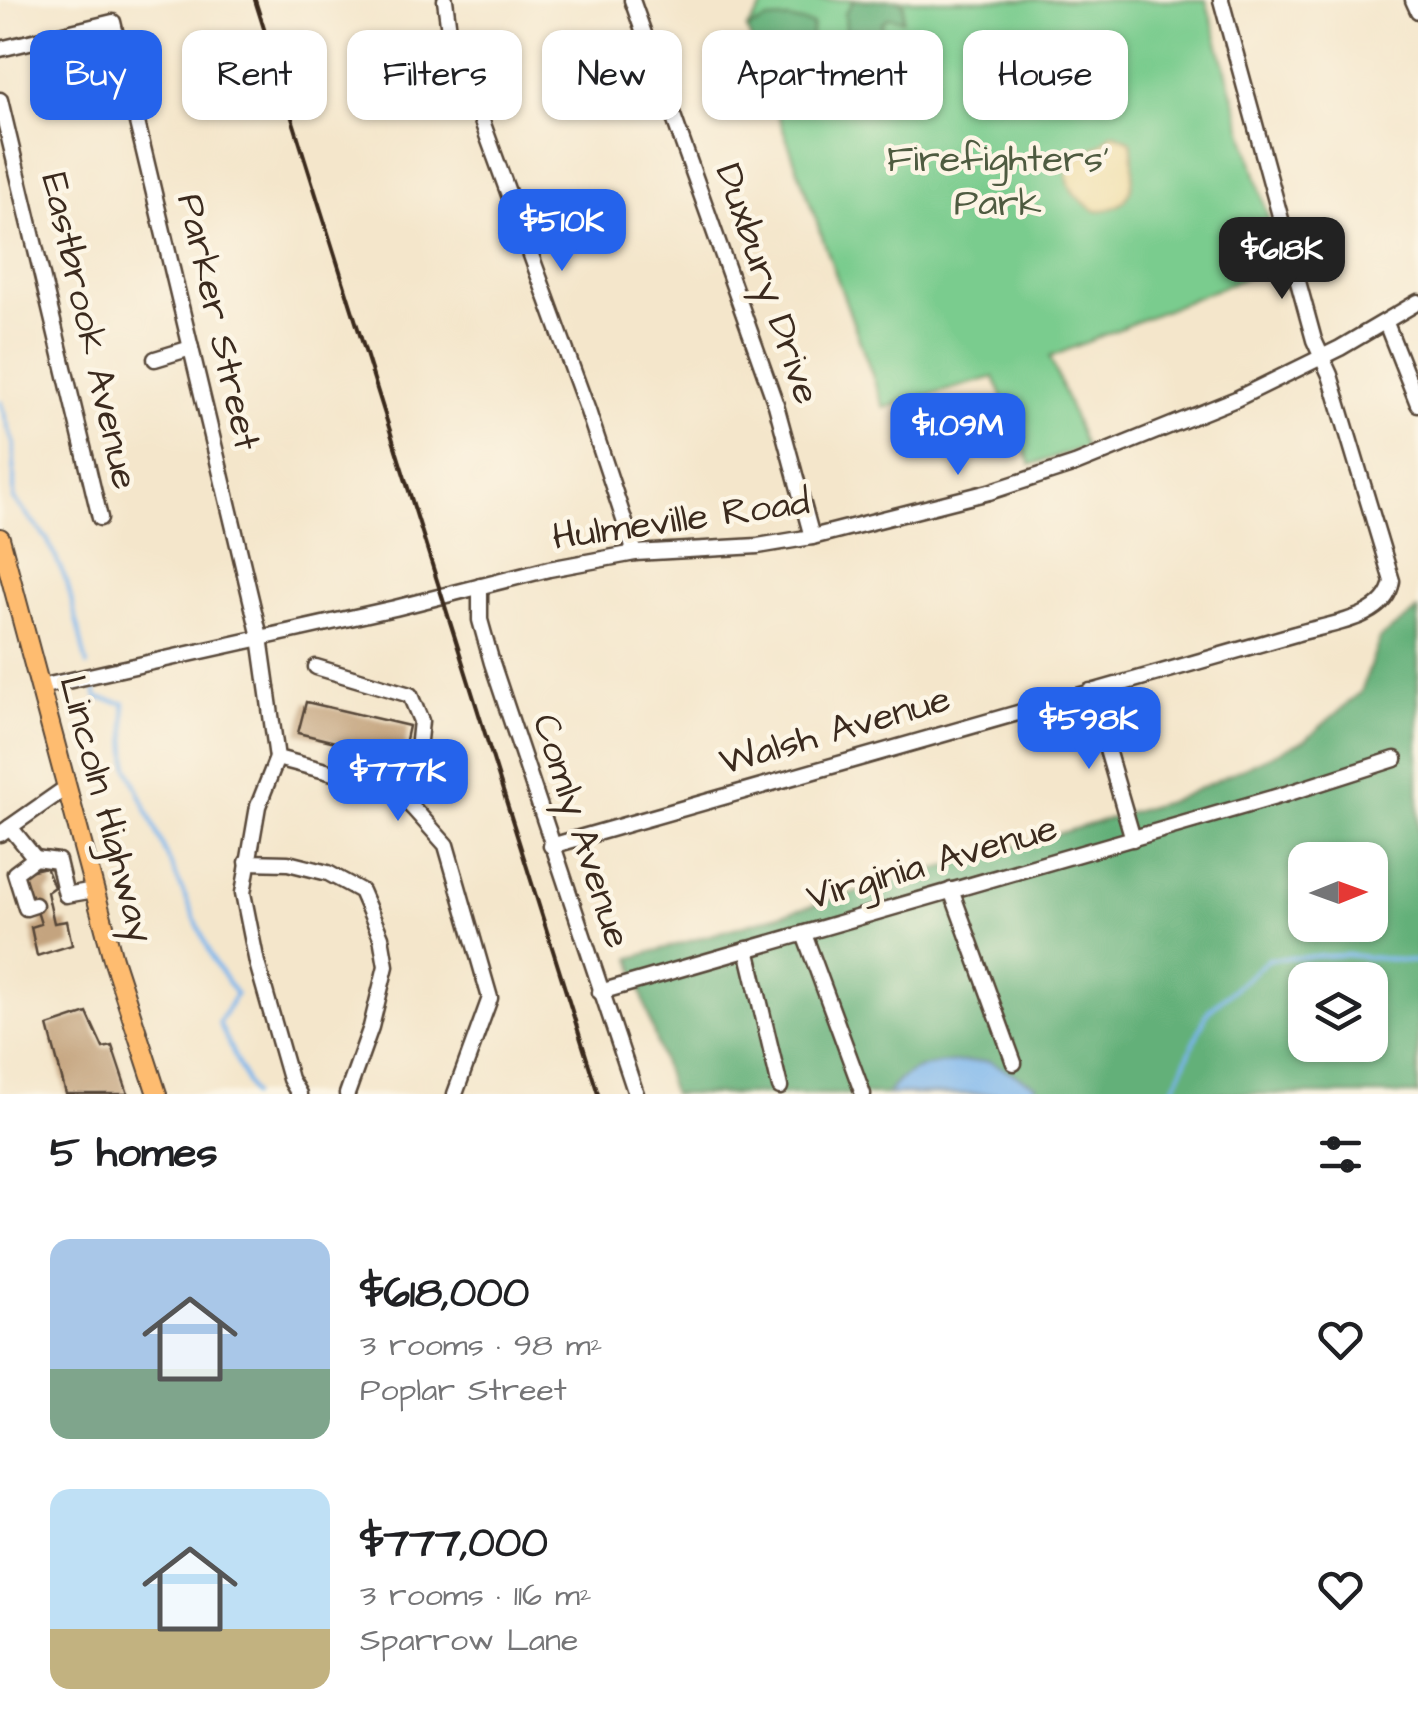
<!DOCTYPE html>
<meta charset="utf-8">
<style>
:root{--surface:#fff;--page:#f6f6f6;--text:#202124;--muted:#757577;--accent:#2563eb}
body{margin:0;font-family:"Architects Daughter",sans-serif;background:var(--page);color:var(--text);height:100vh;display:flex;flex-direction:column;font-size:38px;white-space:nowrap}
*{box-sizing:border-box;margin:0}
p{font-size:32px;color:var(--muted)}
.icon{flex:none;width:55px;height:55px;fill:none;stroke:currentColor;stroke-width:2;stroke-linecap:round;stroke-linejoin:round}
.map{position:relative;height:1094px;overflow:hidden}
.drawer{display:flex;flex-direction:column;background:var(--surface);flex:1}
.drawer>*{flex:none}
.top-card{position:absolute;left:30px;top:30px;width:1360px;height:90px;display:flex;gap:20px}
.needle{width:65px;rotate:89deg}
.controls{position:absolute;left:1288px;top:842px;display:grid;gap:20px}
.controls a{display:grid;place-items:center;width:100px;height:100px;border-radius:20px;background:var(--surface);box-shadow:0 2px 8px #0004;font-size:50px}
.price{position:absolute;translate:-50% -85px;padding:0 22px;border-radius:20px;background:var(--accent);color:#fff;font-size:32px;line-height:65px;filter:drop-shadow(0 2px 5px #0008)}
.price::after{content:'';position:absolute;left:50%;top:60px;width:30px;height:22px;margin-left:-15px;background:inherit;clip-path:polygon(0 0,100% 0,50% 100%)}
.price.active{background:#222;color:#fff}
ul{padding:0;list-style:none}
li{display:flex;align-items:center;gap:30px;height:250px;padding:0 50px}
li span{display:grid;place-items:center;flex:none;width:280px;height:200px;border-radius:20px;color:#555}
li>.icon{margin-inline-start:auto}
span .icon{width:120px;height:120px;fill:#fffc;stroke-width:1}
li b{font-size:42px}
h2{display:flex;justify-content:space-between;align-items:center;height:120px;padding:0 50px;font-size:42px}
.chip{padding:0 35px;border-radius:20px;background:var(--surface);box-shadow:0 2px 8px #0004;font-size:35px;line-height:90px}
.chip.active{background:var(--accent);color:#fff}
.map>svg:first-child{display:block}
.green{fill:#7acc8e;stroke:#5a7b56;stroke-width:2.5}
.forest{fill:#63b079;stroke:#4f6d4c;stroke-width:2.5;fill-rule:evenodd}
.sand{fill:#eeda9e;stroke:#94825e;stroke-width:2.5}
.water{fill:#7bb6ed;stroke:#5b7086;stroke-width:2.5}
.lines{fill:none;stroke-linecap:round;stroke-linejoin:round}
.stream{stroke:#7bb6ed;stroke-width:4}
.building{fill:#c4a47f}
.minor-casing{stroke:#574638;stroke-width:19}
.major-casing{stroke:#574638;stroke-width:22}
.minor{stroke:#fff;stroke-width:14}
.major{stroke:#febc70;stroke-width:18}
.rail{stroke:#3b2a1e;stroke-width:4}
.labels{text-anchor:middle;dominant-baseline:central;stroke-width:9;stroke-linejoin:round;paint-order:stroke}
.park-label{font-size:38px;fill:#4e5b40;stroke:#fcf5e5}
.street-label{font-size:38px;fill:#3b2a1e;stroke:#fcf5e5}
</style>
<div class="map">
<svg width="1418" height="1094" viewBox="0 0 1418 1094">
<rect width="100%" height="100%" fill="#fcf5e5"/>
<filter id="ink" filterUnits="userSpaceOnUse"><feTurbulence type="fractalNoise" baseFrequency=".01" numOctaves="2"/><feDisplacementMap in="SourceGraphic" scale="20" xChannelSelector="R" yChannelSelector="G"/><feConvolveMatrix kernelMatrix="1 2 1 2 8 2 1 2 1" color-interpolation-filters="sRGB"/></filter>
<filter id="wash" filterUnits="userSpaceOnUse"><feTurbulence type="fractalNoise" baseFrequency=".0048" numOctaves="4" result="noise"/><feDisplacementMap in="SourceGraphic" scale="40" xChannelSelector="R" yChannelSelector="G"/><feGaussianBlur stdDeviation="2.25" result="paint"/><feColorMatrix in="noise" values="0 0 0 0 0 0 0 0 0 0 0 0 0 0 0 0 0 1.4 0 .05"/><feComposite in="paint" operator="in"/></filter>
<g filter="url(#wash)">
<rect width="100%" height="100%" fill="#f4e6cb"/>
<path class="green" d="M 768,0 L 1206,0 L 1281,263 L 1050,357 L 1085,447 L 1031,465 L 994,377 L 884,408 L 747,29 Z"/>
<g class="forest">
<path d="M 854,0 L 896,0 L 904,4 L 903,20 L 889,17 L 882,23 L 883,33 L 879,36 L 856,30 L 850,33 L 846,30 L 845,13 Z"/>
<path d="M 789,19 L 813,25 L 809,52 L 816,60 L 816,94 L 775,108 L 747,29 L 768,20 Z"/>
<path d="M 1418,610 L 1418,1094 L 672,1094 L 631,958 L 1174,800 L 1305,740 L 1361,692 L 1380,638 ZM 1305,860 L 1370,860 L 1370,925 L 1305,925 ZM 1305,980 L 1370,980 L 1370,1045 L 1305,1045 Z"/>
</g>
<path class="sand" d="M 1113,133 L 1131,141 C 1135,172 1139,213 1094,210 C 1073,196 1063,185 1069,160 L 1100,145 Z"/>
<path class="water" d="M 989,1061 L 1036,1085 L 1032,1094 L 888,1094 C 910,1058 952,1063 989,1061 Z"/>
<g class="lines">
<g class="stream">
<path d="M 0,401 L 14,445 L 14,499 L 47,539 L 67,582 L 87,665"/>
<path d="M 94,686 L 97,698 L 124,703 L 128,767 L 214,962 L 236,994 L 219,1023 L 252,1094"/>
<path d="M 1171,1094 L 1208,1011 L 1269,959 L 1346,955 L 1418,962"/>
</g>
</g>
<g id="blocks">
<g class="building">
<path d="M 306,702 L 409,726 L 402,758 L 298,733 Z"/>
<path d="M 46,867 L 54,887 L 47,892 L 54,923 L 67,921 L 72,945 L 37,956 L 31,927 L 41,924 L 32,895 L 24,898 L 20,873 Z"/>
<path d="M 87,1013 L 103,1048 L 112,1046 L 128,1094 L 66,1094 L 48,1026 Z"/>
</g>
</g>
</g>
<g filter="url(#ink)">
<use href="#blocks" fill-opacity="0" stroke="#574638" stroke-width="2.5"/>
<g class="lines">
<defs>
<g id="minor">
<path d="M 445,0 L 449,31 L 588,411 L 635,553"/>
<path d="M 632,0 L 776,405 L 812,537"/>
<path d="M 1413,0 L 1418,11"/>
<path d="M 0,49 L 113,22 L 260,637 L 277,758 L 397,790 L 446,845 L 490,998 L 455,1094"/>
<path d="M 0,100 L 100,518"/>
<path d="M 1386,323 L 1418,404"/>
<path d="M 155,359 L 191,348"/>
<path d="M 480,586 L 480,620 L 492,663 L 636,1094"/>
<path d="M 316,667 L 410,695 L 421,721 L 412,807"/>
<path d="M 40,687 L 395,608 L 549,569 L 635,553 L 758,546 L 812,537 L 989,492 L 1075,464 L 1236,399 L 1340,348 L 1418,302"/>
<path d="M 1090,691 L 1133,839"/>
<path d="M 277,758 L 258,806 L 243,893 L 257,963 L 290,1079 L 299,1094"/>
<path d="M 10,827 L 35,858"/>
<path d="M 0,834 L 67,787"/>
<path d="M 551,846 L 1295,634 C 1327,624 1386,620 1392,581 L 1330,375 L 1314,340 L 1221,0"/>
<path d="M 247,862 L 288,863 L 328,873 L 361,891 L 381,937 L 386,966 L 371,1027 L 347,1094"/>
<path d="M 951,890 L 1014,1063"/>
<path d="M 35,905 L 26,908 L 15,873 L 35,858 L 58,861 L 66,895 L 94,890"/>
<path d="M 804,934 L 863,1094"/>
<path d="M 747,949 L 780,1087"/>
<path d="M 600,992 L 1286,794 L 1395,759"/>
</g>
<path id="major" d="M 0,538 L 113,959 L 157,1094"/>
</defs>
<use href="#minor" class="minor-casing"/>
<use href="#major" class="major-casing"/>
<use href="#minor" class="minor"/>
<use href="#major" class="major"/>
<path class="rail" d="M 255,0 L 598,1094"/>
</g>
</g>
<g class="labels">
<g class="park-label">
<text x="998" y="160">Firefighters'<tspan x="998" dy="44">Park</tspan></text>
</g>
<g class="street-label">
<text transform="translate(767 284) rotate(71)">Duxbury Drive</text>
<text transform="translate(218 322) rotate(77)">Parker Street</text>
<text transform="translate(89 331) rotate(77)">Eastbrook Avenue</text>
<text transform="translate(681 520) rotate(-8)">Hulmeville Road</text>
<text transform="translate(835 731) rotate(-16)">Walsh Avenue</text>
<text transform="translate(106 809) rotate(75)">Lincoln Highway</text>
<text transform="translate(581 831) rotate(72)">Comly Avenue</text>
<text transform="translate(932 863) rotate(-16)">Virginia Avenue</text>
</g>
</g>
</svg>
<div class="controls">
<a><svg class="needle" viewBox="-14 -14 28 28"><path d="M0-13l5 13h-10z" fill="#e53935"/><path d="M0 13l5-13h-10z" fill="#757577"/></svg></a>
<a><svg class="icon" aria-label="layers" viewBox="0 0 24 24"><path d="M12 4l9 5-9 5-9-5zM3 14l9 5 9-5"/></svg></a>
</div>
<b class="price" style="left:562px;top:274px">$510K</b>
<b class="price active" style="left:1282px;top:302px">$618K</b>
<b class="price" style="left:958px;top:478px">$1.09M</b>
<b class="price" style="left:1089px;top:772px">$598K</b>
<b class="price" style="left:398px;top:824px">$777K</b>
<div class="top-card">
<a class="chip active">Buy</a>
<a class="chip">Rent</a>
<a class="chip">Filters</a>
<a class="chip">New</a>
<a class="chip">Apartment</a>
<a class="chip">House</a>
</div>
</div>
<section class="drawer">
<h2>5 homes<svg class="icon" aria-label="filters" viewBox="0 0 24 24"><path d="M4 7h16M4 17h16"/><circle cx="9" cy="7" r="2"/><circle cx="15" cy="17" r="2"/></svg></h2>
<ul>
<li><span style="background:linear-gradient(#a9c7e8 65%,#7fa58c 0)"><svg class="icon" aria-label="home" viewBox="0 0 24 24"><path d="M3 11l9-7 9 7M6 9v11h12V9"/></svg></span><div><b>$618,000</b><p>3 rooms · 98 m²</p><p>Poplar Street</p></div><svg class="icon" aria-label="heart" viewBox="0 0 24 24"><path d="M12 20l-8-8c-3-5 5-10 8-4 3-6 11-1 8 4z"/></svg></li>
<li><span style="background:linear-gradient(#bfe0f5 70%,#c2b280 0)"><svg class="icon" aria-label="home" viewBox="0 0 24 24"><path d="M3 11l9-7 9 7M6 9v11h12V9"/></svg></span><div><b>$777,000</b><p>3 rooms · 116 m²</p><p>Sparrow Lane</p></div><svg class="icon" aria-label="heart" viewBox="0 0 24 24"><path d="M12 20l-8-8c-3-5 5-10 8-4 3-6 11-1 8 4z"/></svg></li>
</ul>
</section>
